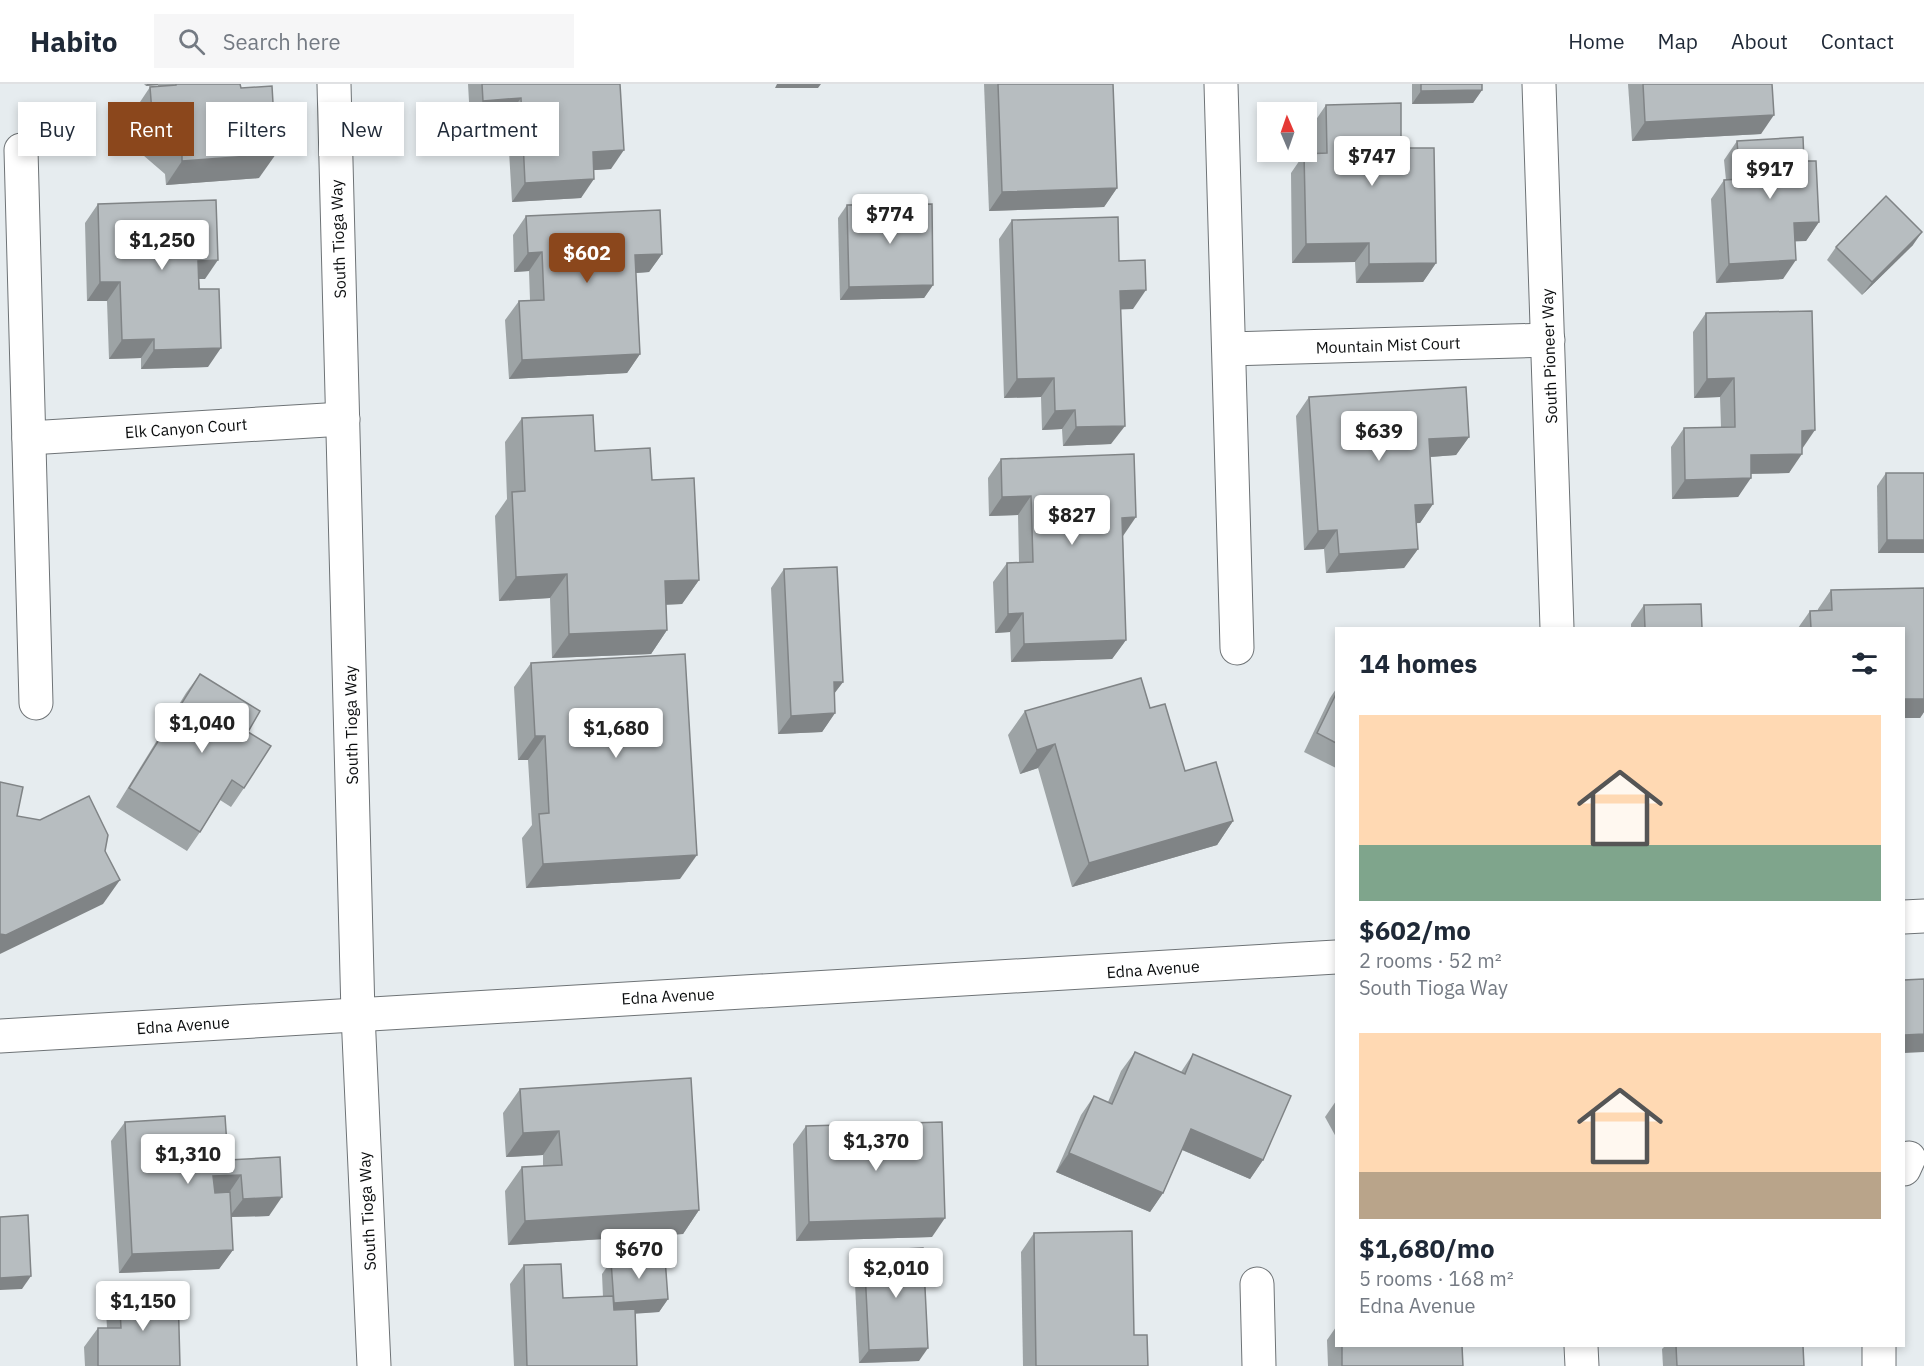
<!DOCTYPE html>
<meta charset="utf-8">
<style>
:root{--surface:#fff;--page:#f6f6f7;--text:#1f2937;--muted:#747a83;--line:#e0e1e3;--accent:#8b471c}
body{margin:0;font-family:"IBM Plex Sans",sans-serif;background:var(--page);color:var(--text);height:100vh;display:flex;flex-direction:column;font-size:22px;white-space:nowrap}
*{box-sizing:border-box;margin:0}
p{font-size:20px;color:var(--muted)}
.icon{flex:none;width:33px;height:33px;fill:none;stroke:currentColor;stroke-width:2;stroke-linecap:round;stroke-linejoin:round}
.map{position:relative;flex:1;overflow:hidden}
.panel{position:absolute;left:1335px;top:543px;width:570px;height:720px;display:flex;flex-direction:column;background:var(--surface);border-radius:0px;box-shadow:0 3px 9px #0003}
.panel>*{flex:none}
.hud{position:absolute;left:18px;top:18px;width:570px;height:54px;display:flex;gap:12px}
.needle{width:39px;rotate:358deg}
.controls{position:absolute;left:1257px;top:18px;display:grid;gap:12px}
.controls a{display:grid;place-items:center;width:60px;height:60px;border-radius:0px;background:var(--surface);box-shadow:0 3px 9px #0003;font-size:30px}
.price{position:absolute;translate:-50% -51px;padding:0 14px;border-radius:6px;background:#fff;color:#222;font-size:20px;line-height:39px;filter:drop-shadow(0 2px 3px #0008)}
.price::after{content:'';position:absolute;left:50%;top:36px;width:18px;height:14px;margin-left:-9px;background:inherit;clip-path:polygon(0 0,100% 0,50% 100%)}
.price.selected{background:var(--accent);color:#fff}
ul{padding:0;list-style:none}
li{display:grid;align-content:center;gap:12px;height:318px;padding:0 24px}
li span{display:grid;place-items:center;height:186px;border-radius:0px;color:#555}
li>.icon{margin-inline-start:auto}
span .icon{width:108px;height:108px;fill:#fffc;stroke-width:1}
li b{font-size:26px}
h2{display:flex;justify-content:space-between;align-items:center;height:72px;padding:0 24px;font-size:26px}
.chip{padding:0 21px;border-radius:0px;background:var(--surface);box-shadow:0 3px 9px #0003;font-size:21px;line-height:54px}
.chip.selected{background:var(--accent);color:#fff}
header{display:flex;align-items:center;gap:36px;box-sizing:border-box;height:84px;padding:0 30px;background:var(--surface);border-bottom:2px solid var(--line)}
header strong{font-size:28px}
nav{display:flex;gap:33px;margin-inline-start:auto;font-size:21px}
.search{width:420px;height:54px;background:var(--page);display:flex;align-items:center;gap:15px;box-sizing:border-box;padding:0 21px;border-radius:0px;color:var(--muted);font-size:22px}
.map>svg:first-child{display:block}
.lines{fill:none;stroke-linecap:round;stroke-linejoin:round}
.minor-casing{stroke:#6e7376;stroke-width:35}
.minor{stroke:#fff;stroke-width:33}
.wall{fill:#9da3a5}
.shaded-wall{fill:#808486}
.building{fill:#b7bdc0;stroke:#808486;stroke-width:1.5}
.labels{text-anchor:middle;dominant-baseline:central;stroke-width:4.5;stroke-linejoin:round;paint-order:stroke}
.street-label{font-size:16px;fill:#0b0d0e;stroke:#fff}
</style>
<header>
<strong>Habito</strong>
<div class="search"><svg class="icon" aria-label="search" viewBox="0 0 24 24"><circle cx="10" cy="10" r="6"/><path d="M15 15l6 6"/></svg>Search here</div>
<nav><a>Home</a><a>Map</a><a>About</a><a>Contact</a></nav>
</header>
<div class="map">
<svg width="1924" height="1282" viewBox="0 0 1924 1282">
<rect width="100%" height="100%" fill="#e6ecef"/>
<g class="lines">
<defs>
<g id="minor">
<path d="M 334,0 L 358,930 L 374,1282"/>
<path d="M 1221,0 L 1237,564"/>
<path d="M 1539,0 L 1557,544"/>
<path d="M 21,66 L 36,619"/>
<path d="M 1229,265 L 1548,256"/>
<path d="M 29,354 L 343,335"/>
<path d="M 1904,833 L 1924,832"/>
<path d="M 0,952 L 1336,873"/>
<path d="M 1904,1085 L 1909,1074"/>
<path d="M 1257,1200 L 1259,1282"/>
<path d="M 1581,1262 L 1582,1282"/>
<path d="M 1879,1282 L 1879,1262"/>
</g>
</defs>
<use href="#minor" class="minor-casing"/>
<use href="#minor" class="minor"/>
</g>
<g class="wall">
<path d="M 144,0 L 240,0 L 259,94 L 166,101 L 165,90 L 136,65 L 134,27 L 150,3 L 158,2 L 158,1 L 146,2 Z"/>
<path d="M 468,0 L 620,0 L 611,85 L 594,86 L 581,114 L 512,118 L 507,33 L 470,35 Z"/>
<path d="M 984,0 L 1113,0 L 1117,104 L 1104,123 L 989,127 Z"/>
<path d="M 1412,0 L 1482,0 L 1482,6 L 1473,19 L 1412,20 Z"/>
<path d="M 1628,0 L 1772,0 L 1761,50 L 1632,57 Z"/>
<path d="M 1326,21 L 1401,64 L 1436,179 L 1423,198 L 1356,199 L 1355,178 L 1292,179 L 1291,89 L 1304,70 L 1313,70 L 1313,40 Z"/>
<path d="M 1737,57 L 1804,77 L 1819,138 L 1806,157 L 1795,157 L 1783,195 L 1716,199 L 1711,115 L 1724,96 L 1726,96 L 1724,76 Z"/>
<path d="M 98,120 L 205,195 L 199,195 L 208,283 L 141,285 L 141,274 L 109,275 L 107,217 L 87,217 L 85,139 Z"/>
<path d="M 847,121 L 933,201 L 924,214 L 840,216 L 838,134 Z"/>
<path d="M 526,132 L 662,170 L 649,188 L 636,189 L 640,270 L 627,289 L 509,295 L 505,236 L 519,217 L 530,216 L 529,187 L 514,188 L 513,151 Z"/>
<path d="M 1012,136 L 1119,177 L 1133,225 L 1121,225 L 1111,360 L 1063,362 L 1062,345 L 1042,346 L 1041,313 L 1004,314 L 999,155 Z"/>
<path d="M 1913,161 L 1862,211 L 1827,176 L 1836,163 Z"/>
<path d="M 1706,229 L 1802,365 L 1789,389 L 1751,390 L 1738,413 L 1672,415 L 1671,363 L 1684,344 L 1721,343 L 1720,313 L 1694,314 L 1693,248 Z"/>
<path d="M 1309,313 L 1469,353 L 1456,371 L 1430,373 L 1433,420 L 1420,439 L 1416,439 L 1418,465 L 1404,484 L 1326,489 L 1324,465 L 1304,466 L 1296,332 Z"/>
<path d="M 522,334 L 595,367 L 652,396 L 699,496 L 682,520 L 666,521 L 667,546 L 651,570 L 552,574 L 550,514 L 499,517 L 495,432 L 507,415 L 505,358 Z"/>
<path d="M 1001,375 L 1123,452 L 1126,556 L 1112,575 L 1011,578 L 1010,548 L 995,549 L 993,498 L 1007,479 L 1019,478 L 1018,431 L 989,432 L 988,394 Z"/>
<path d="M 1886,389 L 1924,389 L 1924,469 L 1878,469 L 1877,402 Z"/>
<path d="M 784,485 L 843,598 L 834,610 L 835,629 L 822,648 L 778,650 L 771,504 Z"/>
<path d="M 1924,504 L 1924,628 L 1920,634 L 1904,544 L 1798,544 L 1810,527 L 1818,527 L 1818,525 L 1831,506 Z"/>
<path d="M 1644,521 L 1702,544 L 1631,544 L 1631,540 Z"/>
<path d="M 531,579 L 680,795 L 526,804 L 522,754 L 532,741 L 528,676 L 518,676 L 514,603 Z"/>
<path d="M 200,590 L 248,648 L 244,704 L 231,723 L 220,716 L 200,748 L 187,767 L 116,723 L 186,609 Z"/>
<path d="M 1336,605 L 1336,684 L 1304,668 L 1330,614 Z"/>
<path d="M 1150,624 L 1185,687 L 1233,737 L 1217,761 L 1072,803 L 1038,684 L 1020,690 L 1008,651 L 1025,627 Z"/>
<path d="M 1135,968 L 1181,988 L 1193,970 L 1263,1076 L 1250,1095 L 1182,1066 L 1163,1109 L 1150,1128 L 1056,1088 L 1081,1031 L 1094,1012 L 1108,1018 L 1121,987 Z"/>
<path d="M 520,1005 L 699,1126 L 683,1150 L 508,1161 L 505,1107 L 522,1083 L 543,1082 L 543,1071 L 506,1073 L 503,1029 Z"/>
<path d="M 1336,1017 L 1336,1053 L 1325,1033 Z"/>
<path d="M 125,1038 L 228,1076 L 280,1073 L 269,1132 L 231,1133 L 233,1166 L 219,1185 L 119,1189 L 111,1057 Z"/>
<path d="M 806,1042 L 932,1153 L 796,1157 L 793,1060 Z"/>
<path d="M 1034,1149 L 1134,1251 L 1148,1282 L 1023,1282 L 1021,1168 Z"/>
<path d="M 864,1167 L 919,1277 L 859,1279 L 854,1180 Z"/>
<path d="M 611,1177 L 668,1215 L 659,1228 L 635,1229 L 637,1282 L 514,1282 L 510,1200 L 524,1181 L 563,1214 L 603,1213 L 602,1190 Z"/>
<path d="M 119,1208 L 180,1282 L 85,1282 L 84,1263 L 98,1244 L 107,1244 L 106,1227 Z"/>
<path d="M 1336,1243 L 1336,1262 L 1462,1262 L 1463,1282 L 1328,1282 L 1327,1256 Z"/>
<path d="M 1665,1262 L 1803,1262 L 1804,1282 L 1663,1282 L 1662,1265 Z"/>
</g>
<g class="shaded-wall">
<path d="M 147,0 L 158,0 L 158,1 L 146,2 Z"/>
<path d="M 777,0 L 821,0 L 818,4 L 775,4 Z"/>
<path d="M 1482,6 L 1473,19 L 1412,20 L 1421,7 Z"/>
<path d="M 521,14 L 507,33 L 470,35 L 483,17 Z"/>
<path d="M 1774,31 L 1761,50 L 1632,57 L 1645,38 Z"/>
<path d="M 624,66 L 611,85 L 580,87 L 593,68 Z"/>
<path d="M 276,70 L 259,94 L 166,101 L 182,77 Z"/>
<path d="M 594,95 L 581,114 L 512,118 L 525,99 Z"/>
<path d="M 1117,104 L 1104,123 L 989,127 L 1002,108 Z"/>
<path d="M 1819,138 L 1806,157 L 1781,158 L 1794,139 Z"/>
<path d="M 1922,148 L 1913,161 L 1862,211 L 1872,198 Z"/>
<path d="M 1369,159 L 1355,178 L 1292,179 L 1306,160 Z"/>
<path d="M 542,168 L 529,187 L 514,188 L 528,169 Z"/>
<path d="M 662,170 L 649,188 L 622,190 L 635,171 Z"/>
<path d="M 218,176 L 205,195 L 185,195 L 198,177 Z"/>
<path d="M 1796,176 L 1783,195 L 1716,199 L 1729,180 Z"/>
<path d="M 1436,179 L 1423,198 L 1356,199 L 1369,180 Z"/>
<path d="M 100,198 L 120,198 L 107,217 L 87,217 Z"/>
<path d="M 933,201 L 924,214 L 840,216 L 849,203 Z"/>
<path d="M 1146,206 L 1133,225 L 1107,226 L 1120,207 Z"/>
<path d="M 154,255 L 141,274 L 109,275 L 122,256 Z"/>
<path d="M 221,264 L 208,283 L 141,285 L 154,266 Z"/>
<path d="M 640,270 L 627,289 L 509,295 L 522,276 Z"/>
<path d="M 1054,294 L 1041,313 L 1004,314 L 1017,295 Z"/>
<path d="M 1734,294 L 1720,313 L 1694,314 L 1707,295 Z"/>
<path d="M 1075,326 L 1062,345 L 1042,346 L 1055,327 Z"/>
<path d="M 1125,342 L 1111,360 L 1063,362 L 1076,343 Z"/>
<path d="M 1815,346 L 1802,365 L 1802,347 Z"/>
<path d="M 1469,353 L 1456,371 L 1416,374 L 1429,355 Z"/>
<path d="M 1802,370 L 1789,389 L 1737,390 L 1751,371 Z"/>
<path d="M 1751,394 L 1738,413 L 1672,415 L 1685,396 Z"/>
<path d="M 1031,412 L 1018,431 L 989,432 L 1002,413 Z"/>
<path d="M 1433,420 L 1420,439 L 1402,440 L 1415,421 Z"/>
<path d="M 1136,433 L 1123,452 L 1109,453 L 1122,434 Z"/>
<path d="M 1337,446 L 1324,465 L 1304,466 L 1318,447 Z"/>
<path d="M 1887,456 L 1924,456 L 1924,469 L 1878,469 Z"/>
<path d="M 1418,465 L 1404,484 L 1326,489 L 1339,470 Z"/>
<path d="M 567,490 L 550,514 L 499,517 L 516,493 Z"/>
<path d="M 699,496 L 682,520 L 648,521 L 665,497 Z"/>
<path d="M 1023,529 L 1010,548 L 995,549 L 1008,530 Z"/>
<path d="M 667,546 L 651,570 L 552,574 L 569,550 Z"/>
<path d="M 1126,556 L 1112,575 L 1011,578 L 1024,560 Z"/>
<path d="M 834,598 L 843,598 L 829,616 Z"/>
<path d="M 1904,615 L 1924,615 L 1924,628 L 1920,634 L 1904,634 Z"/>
<path d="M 835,629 L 822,648 L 778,650 L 791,632 Z"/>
<path d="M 535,652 L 545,652 L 528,676 L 518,676 Z"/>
<path d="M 1055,660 L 1038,684 L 1020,690 L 1037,666 Z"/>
<path d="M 1233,737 L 1217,761 L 1072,803 L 1089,779 Z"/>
<path d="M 697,771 L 680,795 L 526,804 L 543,780 Z"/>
<path d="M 120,796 L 103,820 L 0,870 L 0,850 Z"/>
<path d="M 1924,950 L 1924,968 L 1904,969 L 1904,951 Z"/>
<path d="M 1191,1045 L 1263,1076 L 1250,1095 L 1178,1064 Z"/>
<path d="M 559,1047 L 543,1071 L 506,1073 L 523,1049 Z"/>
<path d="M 1069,1069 L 1163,1109 L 1150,1128 L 1056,1088 Z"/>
<path d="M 241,1091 L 228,1110 L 200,1111 L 213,1092 Z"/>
<path d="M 282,1113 L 269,1132 L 229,1133 L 243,1115 Z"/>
<path d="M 699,1126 L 683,1150 L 508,1161 L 525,1137 Z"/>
<path d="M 945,1134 L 932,1153 L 796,1157 L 809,1138 Z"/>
<path d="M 233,1166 L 219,1185 L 119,1189 L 132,1170 Z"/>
<path d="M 31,1192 L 22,1205 L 0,1206 L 0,1194 Z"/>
<path d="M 668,1215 L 659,1228 L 605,1232 L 614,1219 Z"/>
<path d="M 928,1264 L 919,1277 L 859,1279 L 869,1266 Z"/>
</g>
<g class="building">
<path d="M 176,0 L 240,0 L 241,4 L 272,2 L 276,70 L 182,77 L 182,66 L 153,41 L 150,3 L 176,1 Z"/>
<path d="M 482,0 L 620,0 L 624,66 L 593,68 L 594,95 L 525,99 L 521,14 L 483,17 Z"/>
<path d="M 998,0 L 1113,0 L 1117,104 L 1002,108 Z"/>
<path d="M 1421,0 L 1482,0 L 1482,6 L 1421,7 Z"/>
<path d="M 1643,0 L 1772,0 L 1774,31 L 1645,38 Z"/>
<path d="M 1401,19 L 1401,64 L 1434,64 L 1436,179 L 1369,180 L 1369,159 L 1306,160 L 1304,70 L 1327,69 L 1326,21 Z"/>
<path d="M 1803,53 L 1804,77 L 1816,77 L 1819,138 L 1794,139 L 1796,176 L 1729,180 L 1724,96 L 1740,95 L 1737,57 Z"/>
<path d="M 1886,112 L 1922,148 L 1872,198 L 1836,163 Z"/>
<path d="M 216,116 L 218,176 L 198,177 L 199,205 L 219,205 L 221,264 L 154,266 L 154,255 L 122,256 L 120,198 L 100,198 L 98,120 Z"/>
<path d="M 932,120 L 933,201 L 849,203 L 847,121 Z"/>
<path d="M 660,126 L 662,170 L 635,171 L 640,270 L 522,276 L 519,217 L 544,216 L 542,168 L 528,169 L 526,132 Z"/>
<path d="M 1118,133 L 1119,177 L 1145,176 L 1146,206 L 1120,207 L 1125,342 L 1076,343 L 1075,326 L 1055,327 L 1054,294 L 1017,295 L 1012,136 Z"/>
<path d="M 1812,227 L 1815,346 L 1802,347 L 1802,370 L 1751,371 L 1751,394 L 1685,396 L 1684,344 L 1735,343 L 1734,294 L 1707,295 L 1706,229 Z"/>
<path d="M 1466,303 L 1469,353 L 1429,355 L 1433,420 L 1415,421 L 1418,465 L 1339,470 L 1337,446 L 1318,447 L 1309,313 Z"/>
<path d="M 593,331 L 595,367 L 650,364 L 652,396 L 694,394 L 699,496 L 665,497 L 667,546 L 569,550 L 567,490 L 516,493 L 512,408 L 525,407 L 522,334 Z"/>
<path d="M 1134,370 L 1136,433 L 1122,434 L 1126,556 L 1024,560 L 1023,529 L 1008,530 L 1007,479 L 1033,478 L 1031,412 L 1002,413 L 1001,375 Z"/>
<path d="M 1886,389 L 1924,389 L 1924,456 L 1887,456 Z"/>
<path d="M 837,483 L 843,598 L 834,598 L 835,629 L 791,632 L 784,485 Z"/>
<path d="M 1924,504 L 1924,615 L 1904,615 L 1904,544 L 1811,544 L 1810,527 L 1832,526 L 1831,506 Z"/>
<path d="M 1701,520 L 1702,544 L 1645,544 L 1644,521 Z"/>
<path d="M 685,570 L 697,771 L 543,780 L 539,730 L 549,729 L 545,652 L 535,652 L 531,579 Z"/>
<path d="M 200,590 L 260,627 L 248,648 L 271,662 L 244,704 L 232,696 L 200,748 L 129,704 Z"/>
<path d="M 1141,594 L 1150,624 L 1165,620 L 1185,687 L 1216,678 L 1233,737 L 1089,779 L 1055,660 L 1037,666 L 1025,627 Z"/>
<path d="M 1336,610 L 1336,659 L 1317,649 Z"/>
<path d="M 0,698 L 23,703 L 17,732 L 40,736 L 89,712 L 108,751 L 105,767 L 120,796 L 6,851 L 0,850 Z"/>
<path d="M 1924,895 L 1924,950 L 1904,951 L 1904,896 Z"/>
<path d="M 1135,968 L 1185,990 L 1193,970 L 1291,1012 L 1263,1076 L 1191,1045 L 1163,1109 L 1069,1069 L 1094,1012 L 1112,1020 Z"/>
<path d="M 691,994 L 699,1126 L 525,1137 L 522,1083 L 562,1081 L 559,1047 L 523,1049 L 520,1005 Z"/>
<path d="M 225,1032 L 228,1076 L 280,1073 L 282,1113 L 243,1115 L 241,1091 L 213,1092 L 215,1109 L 230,1108 L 233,1166 L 132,1170 L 125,1038 Z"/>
<path d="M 942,1038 L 945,1134 L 809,1138 L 806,1042 Z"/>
<path d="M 28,1131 L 31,1192 L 0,1194 L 0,1133 Z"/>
<path d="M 1132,1147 L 1134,1251 L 1147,1251 L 1148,1282 L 1036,1282 L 1034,1149 Z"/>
<path d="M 923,1164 L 928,1264 L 869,1266 L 864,1167 Z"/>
<path d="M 665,1174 L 668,1215 L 614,1219 L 611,1177 Z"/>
<path d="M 561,1180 L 563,1214 L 613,1212 L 614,1226 L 635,1225 L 637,1282 L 527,1282 L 524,1181 Z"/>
<path d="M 178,1207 L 180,1282 L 98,1282 L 98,1244 L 121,1244 L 119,1208 Z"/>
<path d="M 1342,1262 L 1462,1262 L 1463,1282 L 1342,1282 Z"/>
<path d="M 1676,1262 L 1803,1262 L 1804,1282 L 1677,1282 Z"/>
</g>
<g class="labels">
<g class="street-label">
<text transform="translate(338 155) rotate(-92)">South Tioga Way</text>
<text transform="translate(1388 261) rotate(-2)">Mountain Mist Court</text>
<text transform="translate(1549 272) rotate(-92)">South Pioneer Way</text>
<text transform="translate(186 344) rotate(-4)">Elk Canyon Court</text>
<text transform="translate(351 641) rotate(-91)">South Tioga Way</text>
<text transform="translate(1153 885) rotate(-4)">Edna Avenue</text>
<text transform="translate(668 912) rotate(-3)">Edna Avenue</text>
<text transform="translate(183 941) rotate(-4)">Edna Avenue</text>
<text transform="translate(367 1127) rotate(-93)">South Tioga Way</text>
</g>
</g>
</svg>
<div class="controls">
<a><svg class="needle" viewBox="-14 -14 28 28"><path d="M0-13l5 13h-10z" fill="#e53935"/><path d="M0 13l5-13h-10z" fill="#747a83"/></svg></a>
</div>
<b class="price" style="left:1372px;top:103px">$747</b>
<b class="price" style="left:1770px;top:116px">$917</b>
<b class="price" style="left:890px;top:161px">$774</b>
<b class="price" style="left:162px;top:187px">$1,250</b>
<b class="price selected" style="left:587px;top:200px">$602</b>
<b class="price" style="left:1379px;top:378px">$639</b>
<b class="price" style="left:1072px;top:462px">$827</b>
<b class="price" style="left:202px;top:670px">$1,040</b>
<b class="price" style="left:616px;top:675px">$1,680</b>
<b class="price" style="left:876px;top:1088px">$1,370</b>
<b class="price" style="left:188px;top:1101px">$1,310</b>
<b class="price" style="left:639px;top:1196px">$670</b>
<b class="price" style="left:896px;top:1215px">$2,010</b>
<b class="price" style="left:143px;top:1248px">$1,150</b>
<div class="hud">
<a class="chip">Buy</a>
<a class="chip selected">Rent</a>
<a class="chip">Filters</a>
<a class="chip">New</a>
<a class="chip">Apartment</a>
</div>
<section class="panel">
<h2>14 homes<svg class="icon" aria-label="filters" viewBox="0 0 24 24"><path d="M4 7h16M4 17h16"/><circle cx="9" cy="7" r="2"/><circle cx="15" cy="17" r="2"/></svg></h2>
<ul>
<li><span style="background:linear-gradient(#ffd9b3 70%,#7fa58c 0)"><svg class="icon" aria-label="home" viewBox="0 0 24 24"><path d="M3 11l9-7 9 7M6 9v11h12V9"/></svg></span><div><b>$602/mo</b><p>2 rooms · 52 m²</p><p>South Tioga Way</p></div></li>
<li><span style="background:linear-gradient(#ffd9b3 75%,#b9a48a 0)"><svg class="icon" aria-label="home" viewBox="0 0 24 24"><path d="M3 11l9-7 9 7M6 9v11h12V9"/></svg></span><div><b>$1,680/mo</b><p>5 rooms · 168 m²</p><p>Edna Avenue</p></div></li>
</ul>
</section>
</div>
